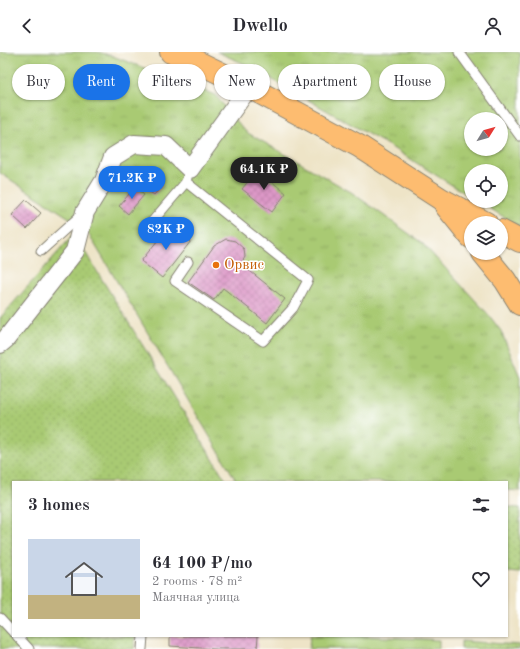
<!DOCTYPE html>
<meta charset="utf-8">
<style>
:root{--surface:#fff;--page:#f2f2f3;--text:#2b2b33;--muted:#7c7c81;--accent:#1a73e8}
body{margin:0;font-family:"Old Standard TT",serif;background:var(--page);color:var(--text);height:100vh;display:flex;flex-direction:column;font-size:15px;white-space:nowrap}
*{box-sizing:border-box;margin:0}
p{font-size:13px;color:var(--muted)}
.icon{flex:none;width:22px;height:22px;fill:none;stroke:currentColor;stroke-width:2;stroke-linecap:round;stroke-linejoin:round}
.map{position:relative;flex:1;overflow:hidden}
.sheet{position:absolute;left:12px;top:429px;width:496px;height:156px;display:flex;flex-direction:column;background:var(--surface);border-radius:0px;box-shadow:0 1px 3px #0004}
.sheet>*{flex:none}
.guide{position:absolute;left:12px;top:12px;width:496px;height:36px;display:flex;gap:8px}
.needle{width:26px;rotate:53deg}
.buttons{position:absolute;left:464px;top:60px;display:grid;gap:8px}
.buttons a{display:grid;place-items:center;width:44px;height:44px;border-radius:50%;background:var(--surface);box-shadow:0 1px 3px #0004;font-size:20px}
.price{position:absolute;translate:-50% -34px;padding:0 9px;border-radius:14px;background:var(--accent);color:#fff;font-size:13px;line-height:26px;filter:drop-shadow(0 1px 2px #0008)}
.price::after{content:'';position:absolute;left:50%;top:24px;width:12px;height:9px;margin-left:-6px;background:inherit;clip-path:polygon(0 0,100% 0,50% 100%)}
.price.active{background:#222;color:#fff}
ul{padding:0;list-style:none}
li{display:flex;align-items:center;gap:12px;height:100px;padding:0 16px}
li span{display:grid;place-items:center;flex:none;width:112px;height:80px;border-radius:0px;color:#555}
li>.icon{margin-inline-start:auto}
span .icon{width:48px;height:48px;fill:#fffc;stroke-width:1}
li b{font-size:17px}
h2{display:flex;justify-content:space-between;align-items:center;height:48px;padding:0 16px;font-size:17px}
.chip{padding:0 14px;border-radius:18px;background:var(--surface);box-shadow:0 1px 3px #0004;font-size:14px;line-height:36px}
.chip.active{background:var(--accent);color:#fff}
header{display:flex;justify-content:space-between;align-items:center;height:52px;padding:0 16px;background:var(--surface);font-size:18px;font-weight:700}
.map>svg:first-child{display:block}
.grass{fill:url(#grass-dots);stroke:#627348}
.park{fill:url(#park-tufts);stroke:#627348;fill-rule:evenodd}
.building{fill:url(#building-cross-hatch)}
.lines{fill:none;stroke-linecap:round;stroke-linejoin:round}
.lane-casing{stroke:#858072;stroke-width:11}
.street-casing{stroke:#858072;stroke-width:20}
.primary-casing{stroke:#858072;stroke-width:24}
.lane{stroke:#fff;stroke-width:9}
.street{stroke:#fff;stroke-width:18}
.primary{stroke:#fdbc6f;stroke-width:22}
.food-dot{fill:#e8710a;stroke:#fff;stroke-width:1.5}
.labels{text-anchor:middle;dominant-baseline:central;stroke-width:3;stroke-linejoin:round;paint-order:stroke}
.food-label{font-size:15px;fill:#c56008;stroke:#fff;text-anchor:start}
</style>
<header><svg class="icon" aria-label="back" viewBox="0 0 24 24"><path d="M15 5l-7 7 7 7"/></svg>Dwello<svg class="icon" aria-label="person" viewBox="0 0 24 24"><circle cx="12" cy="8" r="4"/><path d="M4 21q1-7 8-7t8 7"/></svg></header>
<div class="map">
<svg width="520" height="597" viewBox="0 0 520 597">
<defs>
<pattern id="grass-dots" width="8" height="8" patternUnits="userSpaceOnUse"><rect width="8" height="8" fill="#a9ca73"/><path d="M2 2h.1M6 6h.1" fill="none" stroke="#91ad63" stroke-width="1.8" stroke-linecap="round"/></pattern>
<pattern id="park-tufts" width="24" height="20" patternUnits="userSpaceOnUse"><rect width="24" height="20" fill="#a9ca73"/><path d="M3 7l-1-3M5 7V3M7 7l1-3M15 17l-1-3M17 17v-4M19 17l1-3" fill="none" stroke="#91ad63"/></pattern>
<pattern id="building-cross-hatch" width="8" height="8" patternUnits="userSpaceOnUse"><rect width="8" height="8" fill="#dd98c7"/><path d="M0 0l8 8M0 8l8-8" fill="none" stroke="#bd82aa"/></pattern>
</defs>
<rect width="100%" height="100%" fill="#fff"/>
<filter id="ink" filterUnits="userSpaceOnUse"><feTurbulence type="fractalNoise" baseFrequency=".025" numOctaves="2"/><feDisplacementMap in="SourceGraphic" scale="8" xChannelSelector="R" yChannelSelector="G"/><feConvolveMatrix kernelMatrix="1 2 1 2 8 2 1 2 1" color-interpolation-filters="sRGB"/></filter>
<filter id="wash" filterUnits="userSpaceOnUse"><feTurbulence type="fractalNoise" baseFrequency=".012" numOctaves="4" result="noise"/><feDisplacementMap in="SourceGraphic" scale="16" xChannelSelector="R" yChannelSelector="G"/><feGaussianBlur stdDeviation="0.9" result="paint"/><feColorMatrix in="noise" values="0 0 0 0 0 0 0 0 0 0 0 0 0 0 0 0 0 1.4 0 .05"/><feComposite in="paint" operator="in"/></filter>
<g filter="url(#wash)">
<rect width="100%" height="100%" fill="#eee4c7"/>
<g class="grass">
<path d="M 74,182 L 227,430 L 13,430 L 13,584 L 135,584 L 134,597 L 0,597 L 0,266 Z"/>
<path d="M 508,455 L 520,456 L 520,521 L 507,520 L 507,456 Z"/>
<path d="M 461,589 L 520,593 L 520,597 L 461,597 Z"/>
</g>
<g class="park">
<path d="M 0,0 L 97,0 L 110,3 L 215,43 L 246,80 L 351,140 L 422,191 L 488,262 L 501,279 L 520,325 L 520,439 L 507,438 L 507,430 L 237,430 L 85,176 L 0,121 Z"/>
<path d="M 217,0 L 520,0 L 520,175 L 478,149 L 501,149 L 501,119 L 471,119 L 471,145 L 391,95 L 245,12 ZM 471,67 L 501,67 L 501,97 L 471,97 Z"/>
<path d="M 310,584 L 365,584 L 439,588 L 439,597 L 309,597 Z"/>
</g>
<g id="blocks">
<g class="building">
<path d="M 257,118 L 286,141 L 272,160 L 242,137 Z"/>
<path d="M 147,122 L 162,134 L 154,143 L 139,132 Z"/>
<path d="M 135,135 L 144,143 L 128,162 L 119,154 Z"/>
<path d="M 26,148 L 41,161 L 27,177 L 12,163 Z"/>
<path d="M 171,172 L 191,189 L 162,226 L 141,209 Z"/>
<path d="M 226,187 L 235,189 L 244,197 L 245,205 L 241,212 L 285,247 L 267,271 L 223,236 L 214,248 L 188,230 L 214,194 Z"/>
<path d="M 170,584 L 258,584 L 257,597 L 215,597 L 170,594 Z"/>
</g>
</g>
</g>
<g filter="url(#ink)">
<use href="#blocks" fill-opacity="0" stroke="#858072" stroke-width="1"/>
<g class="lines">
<defs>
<g id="lane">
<path d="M 459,0 L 520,84"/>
<path d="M 186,130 L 308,228 L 293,256 L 263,289 L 175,229 L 188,210"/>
<path d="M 145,178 L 186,130 L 187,126"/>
<path d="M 41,199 L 81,163"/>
<path d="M 0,566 L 13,580"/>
<path d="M 17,584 L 29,597"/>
<path d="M 142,597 L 143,584"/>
</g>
<path id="street" d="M 0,292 L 6,287 L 75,199 L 85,160 L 104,129 L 113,105 L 134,92 L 166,94 L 190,117 L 249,35"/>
<g id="primary">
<path d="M 171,0 L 189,6 L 249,35 L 359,94 L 441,147 L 486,171"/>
<path d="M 446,154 L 471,185"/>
<path d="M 501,179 L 520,189"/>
<path d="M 483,201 L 505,228 L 520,252"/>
</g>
</defs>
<use href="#lane" class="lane-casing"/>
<use href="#street" class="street-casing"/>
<use href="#primary" class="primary-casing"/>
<use href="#lane" class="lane"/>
<use href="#street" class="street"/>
<use href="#primary" class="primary"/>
</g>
</g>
<circle class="food-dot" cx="216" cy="213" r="4"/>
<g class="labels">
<g class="food-label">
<text x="224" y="213">Орвис</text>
</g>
</g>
</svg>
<div class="buttons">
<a><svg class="needle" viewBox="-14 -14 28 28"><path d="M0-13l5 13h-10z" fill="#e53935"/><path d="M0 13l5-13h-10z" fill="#7c7c81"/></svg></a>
<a><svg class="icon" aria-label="locate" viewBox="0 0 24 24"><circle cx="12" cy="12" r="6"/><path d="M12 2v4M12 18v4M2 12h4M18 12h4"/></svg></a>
<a><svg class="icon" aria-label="layers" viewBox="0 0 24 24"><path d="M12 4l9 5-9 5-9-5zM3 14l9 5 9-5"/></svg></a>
</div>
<b class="price active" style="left:264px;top:139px">64.1K ₽</b>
<b class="price" style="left:132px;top:148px">71.2K ₽</b>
<b class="price" style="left:166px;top:199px">82K ₽</b>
<div class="guide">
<a class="chip">Buy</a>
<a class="chip active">Rent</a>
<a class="chip">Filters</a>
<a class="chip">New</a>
<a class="chip">Apartment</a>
<a class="chip">House</a>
</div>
<section class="sheet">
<h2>3 homes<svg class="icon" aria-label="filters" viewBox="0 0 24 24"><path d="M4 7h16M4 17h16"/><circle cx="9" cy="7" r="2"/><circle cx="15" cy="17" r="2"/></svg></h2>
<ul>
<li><span style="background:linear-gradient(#c9d6e8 70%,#c2b280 0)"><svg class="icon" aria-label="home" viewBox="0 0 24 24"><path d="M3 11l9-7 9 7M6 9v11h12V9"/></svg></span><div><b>64 100 ₽/mo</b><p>2 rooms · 78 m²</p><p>Маячная улица</p></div><svg class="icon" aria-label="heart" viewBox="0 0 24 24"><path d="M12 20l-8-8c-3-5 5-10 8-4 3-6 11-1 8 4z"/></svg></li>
</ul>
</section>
</div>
